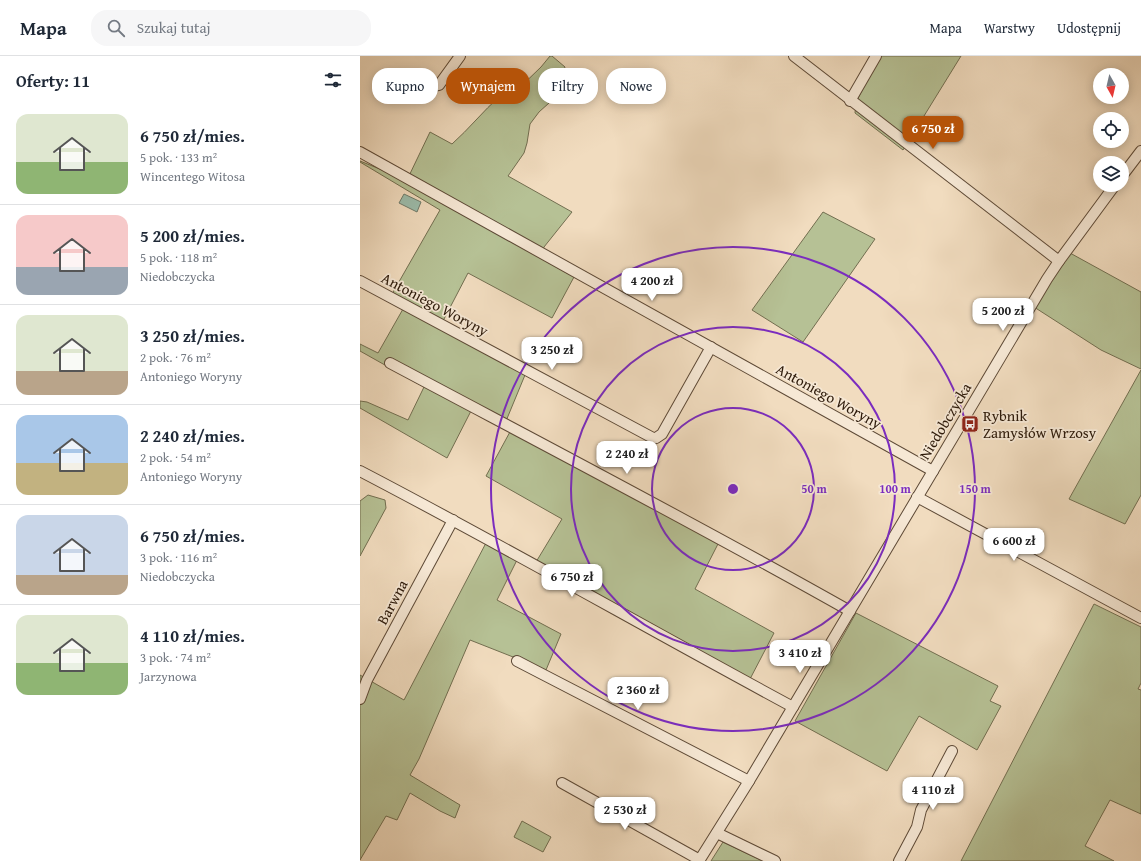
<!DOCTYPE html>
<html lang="pl">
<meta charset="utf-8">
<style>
:root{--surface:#fff;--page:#f6f6f7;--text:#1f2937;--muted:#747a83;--line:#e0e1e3;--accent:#b45309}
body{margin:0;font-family:"Gentium Book Plus",serif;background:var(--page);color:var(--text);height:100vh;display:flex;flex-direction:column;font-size:15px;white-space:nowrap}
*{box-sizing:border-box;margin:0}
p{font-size:13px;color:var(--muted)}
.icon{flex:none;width:22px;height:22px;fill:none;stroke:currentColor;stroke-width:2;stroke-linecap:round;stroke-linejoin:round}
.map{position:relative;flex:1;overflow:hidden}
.drawer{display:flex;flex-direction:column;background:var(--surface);width:360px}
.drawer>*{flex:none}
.banner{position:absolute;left:12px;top:12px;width:380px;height:36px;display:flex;gap:8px}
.needle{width:26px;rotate:172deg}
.buttons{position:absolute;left:733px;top:12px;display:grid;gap:8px}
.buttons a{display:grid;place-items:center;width:36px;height:36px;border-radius:50%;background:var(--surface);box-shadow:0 2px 10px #0003;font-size:20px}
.price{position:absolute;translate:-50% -34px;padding:0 9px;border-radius:8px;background:#fff;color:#222;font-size:13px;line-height:26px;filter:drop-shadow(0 1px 2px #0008)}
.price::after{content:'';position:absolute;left:50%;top:24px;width:12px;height:9px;margin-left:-6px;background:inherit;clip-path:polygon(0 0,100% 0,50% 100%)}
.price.on{background:var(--accent);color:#fff}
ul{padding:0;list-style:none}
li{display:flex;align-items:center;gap:12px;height:100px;padding:0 16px}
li+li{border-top:1px solid var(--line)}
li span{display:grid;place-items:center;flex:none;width:112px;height:80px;border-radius:12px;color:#555}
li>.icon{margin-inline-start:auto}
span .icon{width:48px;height:48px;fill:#fffc;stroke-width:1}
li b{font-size:17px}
h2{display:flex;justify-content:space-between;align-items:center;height:48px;padding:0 16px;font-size:17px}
.tag{padding:0 14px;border-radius:16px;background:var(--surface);box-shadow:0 2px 10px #0003;font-size:14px;line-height:36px}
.tag.on{background:var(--accent);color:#fff}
header{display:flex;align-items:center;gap:24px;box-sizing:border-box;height:56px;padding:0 20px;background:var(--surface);border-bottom:1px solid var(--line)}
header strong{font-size:19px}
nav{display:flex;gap:22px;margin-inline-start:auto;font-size:14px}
.search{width:280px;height:36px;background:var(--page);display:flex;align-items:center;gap:10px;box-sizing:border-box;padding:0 14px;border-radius:16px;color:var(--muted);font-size:15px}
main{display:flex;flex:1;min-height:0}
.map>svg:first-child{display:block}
.green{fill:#b6c195;stroke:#726e50}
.water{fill:#9cbcab;stroke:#707b6b}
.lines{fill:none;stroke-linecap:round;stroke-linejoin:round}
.minor-casing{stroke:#5e4a37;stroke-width:12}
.minor{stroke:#f6e8d5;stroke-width:10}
.ring{fill:none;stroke:#7b2cbf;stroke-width:2}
.labels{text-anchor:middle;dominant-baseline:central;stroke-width:3.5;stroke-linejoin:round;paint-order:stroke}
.street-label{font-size:15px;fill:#2d1a0a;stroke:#f6e8d5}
.poi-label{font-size:15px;fill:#2d1a0a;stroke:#f6e8d5;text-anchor:start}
.centre{fill:#7b2cbf;stroke:#f6e8d5;stroke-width:2}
.ring-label{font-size:12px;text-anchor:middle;font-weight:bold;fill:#7b2cbf;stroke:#f6e8d5;stroke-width:3.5;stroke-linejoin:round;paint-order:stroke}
</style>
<header>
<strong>Mapa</strong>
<div class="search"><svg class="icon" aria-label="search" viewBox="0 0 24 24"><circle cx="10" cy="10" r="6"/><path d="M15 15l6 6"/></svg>Szukaj tutaj</div>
<nav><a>Mapa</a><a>Warstwy</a><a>Udostępnij</a></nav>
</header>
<main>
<section class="drawer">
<h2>Oferty: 11<svg class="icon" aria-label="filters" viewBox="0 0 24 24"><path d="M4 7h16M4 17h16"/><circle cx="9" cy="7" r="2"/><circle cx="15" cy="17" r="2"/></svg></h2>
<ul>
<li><span style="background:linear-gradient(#dfe7d0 60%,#8fb573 0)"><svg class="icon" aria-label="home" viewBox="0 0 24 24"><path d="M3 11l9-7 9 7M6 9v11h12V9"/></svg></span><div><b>6 750 zł/mies.</b><p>5 pok. · 133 m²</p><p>Wincentego Witosa</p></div></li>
<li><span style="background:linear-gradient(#f6c9c9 65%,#9aa5b1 0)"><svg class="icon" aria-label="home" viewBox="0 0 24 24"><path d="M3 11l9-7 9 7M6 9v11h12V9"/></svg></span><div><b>5 200 zł/mies.</b><p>5 pok. · 118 m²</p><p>Niedobczycka</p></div></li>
<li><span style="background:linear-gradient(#dfe7d0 70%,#b9a48a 0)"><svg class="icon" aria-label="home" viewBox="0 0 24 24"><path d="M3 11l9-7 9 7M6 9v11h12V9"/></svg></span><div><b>3 250 zł/mies.</b><p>2 pok. · 76 m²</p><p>Antoniego Woryny</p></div></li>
<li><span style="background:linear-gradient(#a9c7e8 60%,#c2b280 0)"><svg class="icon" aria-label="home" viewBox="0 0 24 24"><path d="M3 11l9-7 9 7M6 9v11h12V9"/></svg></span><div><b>2 240 zł/mies.</b><p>2 pok. · 54 m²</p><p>Antoniego Woryny</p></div></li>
<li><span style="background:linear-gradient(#c9d6e8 75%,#b9a48a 0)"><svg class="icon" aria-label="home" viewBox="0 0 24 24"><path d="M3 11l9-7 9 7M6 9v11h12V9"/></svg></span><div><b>6 750 zł/mies.</b><p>3 pok. · 116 m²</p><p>Niedobczycka</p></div></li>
<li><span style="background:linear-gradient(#dfe7d0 60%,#8fb573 0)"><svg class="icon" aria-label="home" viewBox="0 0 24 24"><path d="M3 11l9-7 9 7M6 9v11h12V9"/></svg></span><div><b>4 110 zł/mies.</b><p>3 pok. · 74 m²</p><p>Jarzynowa</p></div></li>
</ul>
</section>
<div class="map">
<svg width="781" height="805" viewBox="0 0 781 805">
<rect width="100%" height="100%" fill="#f1dcbf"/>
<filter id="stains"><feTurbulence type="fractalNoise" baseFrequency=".005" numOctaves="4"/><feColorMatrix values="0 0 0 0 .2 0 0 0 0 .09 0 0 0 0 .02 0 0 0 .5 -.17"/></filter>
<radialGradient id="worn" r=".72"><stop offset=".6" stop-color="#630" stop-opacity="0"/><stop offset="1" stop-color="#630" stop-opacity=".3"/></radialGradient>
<g class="green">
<path d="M 190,0 L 192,0 L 205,11 L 197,35 L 189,47 L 179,56 L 170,68 L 167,87 L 164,97 L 148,120 L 212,156 L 184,191 L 180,202 L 214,221 L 192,262 L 108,217 L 83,265 L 32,238 L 80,154 L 0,106 L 0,105 L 47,124 L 70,76 L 92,88 C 109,73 123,55 140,40 L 151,40 L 181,11 Z"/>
<path d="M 520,0 L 601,0 L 543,94 L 495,57 L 496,46 Z"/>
<path d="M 463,156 L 515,183 L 443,286 L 392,254 Z"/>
<path d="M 710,197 L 781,236 L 781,313 L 741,294 L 674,251 Z"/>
<path d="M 43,253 L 165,319 L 146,365 L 359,486 L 335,533 L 414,577 L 390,623 L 176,506 L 202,463 L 126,420 L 151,374 L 112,353 L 87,402 L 0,352 L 0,345 L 7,346 L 48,364 L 64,331 L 0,295 L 0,288 L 18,297 Z"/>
<path d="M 781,314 L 781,439 L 765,468 L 709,443 Z"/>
<path d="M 8,439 L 25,444 L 26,452 L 0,500 L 0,445 Z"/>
<path d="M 127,485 L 157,504 L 137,544 L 201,578 L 186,614 L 110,584 L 59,703 L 50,719 L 100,749 L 95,762 L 80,755 L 50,737 L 37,764 L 26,760 L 0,804 L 0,619 L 44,644 Z"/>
<path d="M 734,548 L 781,571 L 781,627 L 778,633 L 781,634 L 781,758 L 750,744 L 725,790 L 754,805 L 601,805 Z"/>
<path d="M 496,557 L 638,630 L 630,645 L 641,650 L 617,694 L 559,660 L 527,715 L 435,665 Z"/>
<path d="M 162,765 L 191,781 L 183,796 L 154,781 Z"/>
<path d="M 363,786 L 403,805 L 351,805 Z"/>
</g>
<path class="water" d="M 44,138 L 61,146 L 57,156 L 39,147 Z"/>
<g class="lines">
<defs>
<g id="minor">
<path d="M 434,0 L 699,205"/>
<path d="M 44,37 L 79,29 L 100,0"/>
<path d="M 490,45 L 516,0"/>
<path d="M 0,96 L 573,415"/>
<path d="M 762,120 L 781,95"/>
<path d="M 0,225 L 293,382 L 296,382 L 302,378 L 351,291"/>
<path d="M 30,307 C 184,389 338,469 490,555"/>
<path d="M 0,415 C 146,491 288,573 433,651"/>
<path d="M 557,441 L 781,562"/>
<path d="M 157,605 L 389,725"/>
<path d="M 0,643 L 7,624 L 93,464"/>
<path d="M 202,727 L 340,804"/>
<path d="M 357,777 L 415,805"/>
<path d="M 339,805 L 389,725 L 687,223 L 699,205 L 755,129"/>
<path d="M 539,805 L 557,771 L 561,754 L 592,695"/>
</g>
</defs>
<use href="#minor" class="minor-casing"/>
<use href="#minor" class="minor"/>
</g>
<g class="ring">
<circle cx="373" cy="433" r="81"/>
<circle cx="373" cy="433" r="162"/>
<circle cx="373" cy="433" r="242"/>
</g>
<defs>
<symbol id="bus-square" viewBox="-11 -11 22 22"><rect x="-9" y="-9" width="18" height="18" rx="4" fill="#8f2418" stroke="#f6e8d5"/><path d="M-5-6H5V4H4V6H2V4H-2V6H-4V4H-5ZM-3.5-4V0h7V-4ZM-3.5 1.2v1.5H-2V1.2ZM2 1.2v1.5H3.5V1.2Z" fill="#fff"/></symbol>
</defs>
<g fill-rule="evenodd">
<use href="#bus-square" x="600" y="358" width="20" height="20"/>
</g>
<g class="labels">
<g class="street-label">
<text transform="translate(75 248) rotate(28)">Antoniego Woryny</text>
<text transform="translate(469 340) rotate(29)">Antoniego Woryny</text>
<text transform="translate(585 365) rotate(-59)">Niedobczycka</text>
<text transform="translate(32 546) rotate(-62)">Barwna</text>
</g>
<g class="poi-label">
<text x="623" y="359">Rybnik<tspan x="623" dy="17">Zamysłów Wrzosy</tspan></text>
</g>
</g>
<circle cx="373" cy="433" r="6" class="centre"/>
<g class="ring-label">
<text x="454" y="437">50 m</text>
<text x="535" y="437">100 m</text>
<text x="615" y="437">150 m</text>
</g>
<rect width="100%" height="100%" filter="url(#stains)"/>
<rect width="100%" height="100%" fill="url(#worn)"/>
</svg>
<div class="buttons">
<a><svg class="needle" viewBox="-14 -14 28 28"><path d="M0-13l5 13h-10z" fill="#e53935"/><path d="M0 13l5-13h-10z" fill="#747a83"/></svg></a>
<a><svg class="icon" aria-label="locate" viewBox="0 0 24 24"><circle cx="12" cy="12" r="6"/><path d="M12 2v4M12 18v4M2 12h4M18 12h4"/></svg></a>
<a><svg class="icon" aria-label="layers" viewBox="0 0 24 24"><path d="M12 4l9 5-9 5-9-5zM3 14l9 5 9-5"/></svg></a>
</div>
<b class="price on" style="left:573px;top:94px">6 750 zł</b>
<b class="price" style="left:292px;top:246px">4 200 zł</b>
<b class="price" style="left:643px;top:276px">5 200 zł</b>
<b class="price" style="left:192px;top:315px">3 250 zł</b>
<b class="price" style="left:267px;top:419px">2 240 zł</b>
<b class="price" style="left:654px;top:506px">6 600 zł</b>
<b class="price" style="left:212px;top:542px">6 750 zł</b>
<b class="price" style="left:440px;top:618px">3 410 zł</b>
<b class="price" style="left:278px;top:655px">2 360 zł</b>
<b class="price" style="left:573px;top:755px">4 110 zł</b>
<b class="price" style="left:265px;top:775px">2 530 zł</b>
<div class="banner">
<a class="tag">Kupno</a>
<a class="tag on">Wynajem</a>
<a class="tag">Filtry</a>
<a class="tag">Nowe</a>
</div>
</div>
</main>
